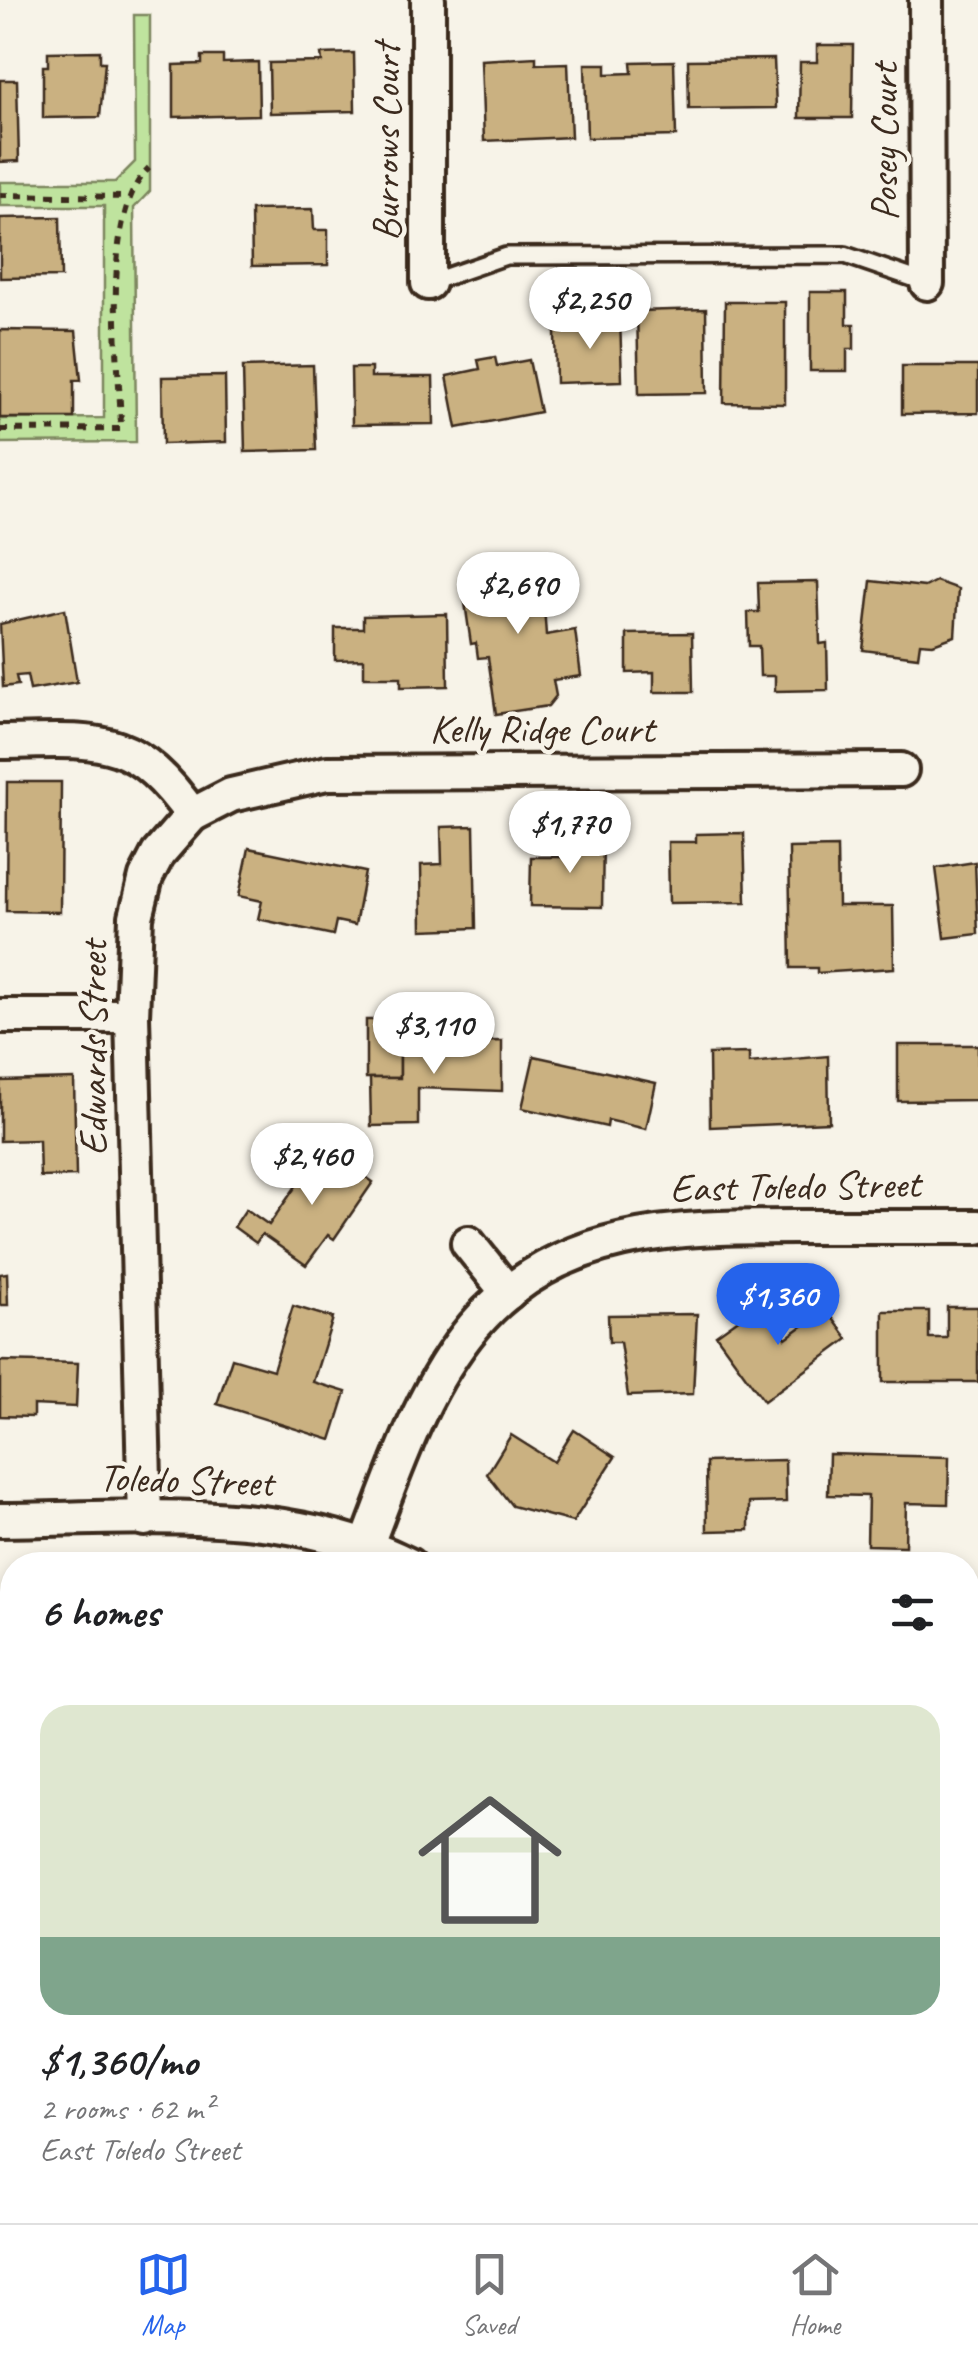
<!DOCTYPE html>
<meta charset="utf-8">
<style>
:root{--surface:#fff;--page:#f2f2f2;--text:#202124;--muted:#757577;--line:#e0e0e0;--accent:#2563eb}
body{margin:0;font-family:Caveat,sans-serif;background:var(--page);color:var(--text);height:100vh;display:flex;flex-direction:column;font-size:38px;white-space:nowrap}
*{box-sizing:border-box;margin:0}
p{font-size:32px;color:var(--muted)}
.icon{flex:none;width:55px;height:55px;fill:none;stroke:currentColor;stroke-width:2;stroke-linecap:round;stroke-linejoin:round}
.map{position:relative;flex:1;overflow:hidden}
.drawer{position:absolute;left:0px;top:1552px;width:980px;height:672px;display:flex;flex-direction:column;background:var(--surface);border-radius:40px 40px 0 0;box-shadow:0 5px 15px #0003}
.drawer>*{flex:none}
.price{position:absolute;translate:-50% -85px;padding:0 22px;border-radius:35px;background:#fff;color:#222;font-size:32px;line-height:65px;filter:drop-shadow(0 2px 5px #0008)}
.price::after{content:'';position:absolute;left:50%;top:60px;width:30px;height:22px;margin-left:-15px;background:inherit;clip-path:polygon(0 0,100% 0,50% 100%)}
.price.active{background:var(--accent);color:#fff}
ul{padding:0;list-style:none}
li{display:grid;align-content:center;gap:20px;height:530px;padding:0 40px}
li+li{border-top:2px solid var(--line)}
li span{display:grid;place-items:center;height:310px;border-radius:30px;color:#555}
li>.icon{margin-inline-start:auto}
span .icon{width:180px;height:180px;fill:#fffc;stroke-width:1}
li b{font-size:42px}
h2{display:flex;justify-content:space-between;align-items:center;height:120px;padding:0 40px;font-size:42px}
.menu{display:flex;justify-content:space-around;align-items:center;height:140px;border-top:2px solid var(--line);background:var(--surface);font-size:28px;color:var(--muted)}
.menu a{display:grid;justify-items:center;gap:5px}
.menu .active{color:var(--accent)}
.map>svg:first-child{display:block}
.green{fill:#bfe39e;stroke:#7d865e;stroke-width:2.5}
.building{fill:#cab181;stroke:#3b2a1e;stroke-width:2.5}
.lines{fill:none;stroke-linecap:round;stroke-linejoin:round}
.lane-casing{stroke:#3b2a1e;stroke-width:22}
.street-casing{stroke:#3b2a1e;stroke-width:40}
.path{stroke:#3b2a1e;stroke-width:6;stroke-dasharray:8 8;stroke-linecap:butt}
.lane{stroke:#f7f3e8;stroke-width:15}
.street{stroke:#f7f3e8;stroke-width:32}
.labels{text-anchor:middle;dominant-baseline:central;stroke-width:9;stroke-linejoin:round;paint-order:stroke}
.street-label{font-size:40px;fill:#3b2a1e;stroke:#f7f3e8}
</style>
<div class="map">
<svg width="978" height="2223" viewBox="0 0 978 2223">
<rect width="100%" height="100%" fill="#f7f3e8"/>
<filter id="ink" filterUnits="userSpaceOnUse"><feTurbulence type="fractalNoise" baseFrequency=".01" numOctaves="2"/><feDisplacementMap in="SourceGraphic" scale="20" xChannelSelector="R" yChannelSelector="G"/><feConvolveMatrix kernelMatrix="1 2 1 2 8 2 1 2 1" color-interpolation-filters="sRGB"/></filter>
<g filter="url(#ink)">
<path class="green" d="M 134,15 L 150,15 L 150,191 L 134,208 L 136,442 L 0,443 L 0,419 L 104,418 L 104,206 L 0,206 L 0,182 L 115,182 L 135,162 Z"/>
<g class="building">
<path d="M 817,45 L 853,45 L 852,118 L 799,118 L 800,62 L 817,62 Z"/>
<path d="M 100,51 L 100,62 L 105,62 L 100,117 L 43,118 L 43,66 L 48,66 L 48,52 Z"/>
<path d="M 354,53 L 355,111 L 270,113 L 269,63 L 322,62 L 321,54 Z"/>
<path d="M 202,56 L 223,56 L 223,63 L 258,62 L 259,115 L 174,117 L 174,65 L 202,64 Z"/>
<path d="M 536,57 L 536,64 L 568,63 L 571,137 L 484,141 L 481,60 Z"/>
<path d="M 774,59 L 776,108 L 689,109 L 688,60 Z"/>
<path d="M 674,61 L 676,136 L 587,138 L 585,64 L 606,64 L 606,74 L 632,73 L 631,62 Z"/>
<path d="M 0,80 L 17,80 L 19,161 L 0,162 Z"/>
<path d="M 313,209 L 314,230 L 328,230 L 328,265 L 252,266 L 251,210 Z"/>
<path d="M 60,217 L 61,277 L 0,278 L 0,218 Z"/>
<path d="M 810,292 L 847,292 L 847,324 L 854,324 L 854,349 L 847,349 L 847,371 L 810,371 Z"/>
<path d="M 725,302 L 785,302 L 785,404 L 724,403 Z"/>
<path d="M 706,309 L 707,393 L 639,394 L 637,311 Z"/>
<path d="M 620,317 L 622,381 L 556,383 L 555,331 L 580,330 L 579,318 Z"/>
<path d="M 0,330 L 76,331 L 81,380 L 74,380 L 74,418 L 0,418 Z"/>
<path d="M 495,357 L 497,366 L 529,360 L 540,412 L 457,428 L 447,376 L 480,369 L 478,360 Z"/>
<path d="M 313,365 L 316,450 L 245,452 L 243,367 Z"/>
<path d="M 902,366 L 978,366 L 978,413 L 902,414 Z"/>
<path d="M 351,368 L 371,368 L 371,377 L 433,377 L 434,424 L 352,425 Z"/>
<path d="M 225,376 L 226,442 L 163,444 L 162,377 Z"/>
<path d="M 541,564 L 546,635 L 575,630 L 581,676 L 553,680 L 556,696 L 548,706 L 496,714 L 488,657 L 478,658 L 476,643 L 471,644 L 461,575 Z"/>
<path d="M 871,581 L 924,587 L 936,581 L 958,589 L 955,636 L 933,644 L 920,643 L 918,657 L 863,650 Z"/>
<path d="M 818,582 L 820,644 L 827,643 L 828,690 L 775,691 L 775,676 L 760,676 L 759,646 L 749,646 L 748,612 L 759,612 L 758,583 Z"/>
<path d="M 65,609 L 77,682 L 30,690 L 27,675 L 16,676 L 18,685 L 3,687 L 0,624 Z"/>
<path d="M 447,614 L 448,686 L 401,687 L 401,677 L 364,677 L 364,659 L 335,660 L 335,628 L 363,628 L 363,616 Z"/>
<path d="M 692,633 L 693,692 L 654,692 L 654,672 L 627,673 L 627,634 Z"/>
<path d="M 7,782 L 61,782 L 60,912 L 6,911 Z"/>
<path d="M 474,826 L 476,928 L 422,930 L 421,865 L 442,864 L 441,827 Z"/>
<path d="M 744,833 L 746,902 L 669,903 L 668,842 L 696,842 L 696,834 Z"/>
<path d="M 575,834 L 603,835 L 602,907 L 530,906 L 531,857 L 575,857 Z"/>
<path d="M 837,847 L 838,906 L 893,906 L 894,968 L 817,973 L 817,968 L 791,968 L 789,848 Z"/>
<path d="M 249,848 L 365,872 L 355,925 L 336,921 L 333,935 L 258,919 L 262,901 L 239,896 Z"/>
<path d="M 975,862 L 978,934 L 945,938 L 936,868 Z"/>
<rect x="366" y="1020" width="34" height="58"/>
<path d="M 502,1041 L 502,1091 L 418,1088 L 418,1125 L 371,1126 L 370,1078 L 400,1078 L 400,1042 Z"/>
<path d="M 898,1045 L 978,1045 L 978,1100 L 898,1101 Z"/>
<path d="M 749,1053 L 749,1063 L 828,1056 L 829,1122 L 710,1127 L 709,1054 Z"/>
<path d="M 534,1056 L 656,1083 L 646,1129 L 608,1120 L 607,1127 L 522,1108 Z"/>
<path d="M 74,1079 L 76,1176 L 40,1177 L 39,1140 L 0,1141 L 0,1081 Z"/>
<path d="M 323,1147 L 373,1182 L 334,1239 L 328,1235 L 306,1265 L 262,1234 L 256,1243 L 234,1227 L 246,1209 L 269,1225 Z"/>
<path d="M 7,1273 L 8,1305 L 0,1305 L 0,1274 Z"/>
<path d="M 761,1303 L 786,1338 L 826,1309 L 848,1339 L 764,1401 L 716,1335 Z"/>
<path d="M 293,1306 L 333,1318 L 313,1382 L 346,1392 L 331,1440 L 217,1404 L 232,1358 L 273,1370 Z"/>
<path d="M 947,1307 L 978,1307 L 978,1382 L 883,1382 L 883,1311 L 929,1311 L 929,1338 L 947,1338 Z"/>
<path d="M 697,1314 L 693,1394 L 628,1396 L 620,1342 L 609,1342 L 608,1315 Z"/>
<path d="M 0,1361 L 78,1363 L 76,1407 L 33,1405 L 33,1417 L 0,1416 Z"/>
<path d="M 574,1430 L 615,1457 L 573,1522 L 512,1506 L 487,1474 L 511,1435 L 554,1462 Z"/>
<path d="M 829,1454 L 949,1457 L 948,1504 L 906,1503 L 905,1546 L 867,1545 L 868,1496 L 828,1495 Z"/>
<path d="M 785,1460 L 786,1502 L 749,1503 L 749,1530 L 707,1531 L 706,1462 Z"/>
<path d="M 2,1617 L 12,1617 L 12,1692 L 4,1693 Z"/>
<path d="M 978,1894 L 978,1941 L 968,1896 Z"/>
<path d="M 0,2130 L 12,2140 L 12,2207 L 0,2196 Z"/>
<path d="M 20,2212 L 47,2212 L 39,2223 Z"/>
<path d="M 280,2212 L 403,2212 L 410,2220 L 289,2223 Z"/>
<path d="M 696,2212 L 727,2212 L 719,2223 L 711,2223 Z"/>
</g>
<g class="lines">
<defs>
<path id="lane" d="M 428,283 L 506,256 L 845,255 L 927,283"/>
<g id="street">
<path d="M 428,0 L 428,283"/>
<path d="M 926,0 L 927,283"/>
<path d="M 0,742 C 96,741 132,730 192,815 L 158,854 L 146,877 L 136,917 L 132,1016 L 145,1519"/>
<path d="M 192,815 L 231,795 L 327,773 L 901,770"/>
<path d="M 0,1016 L 132,1016"/>
<path d="M 468,1243 L 508,1293"/>
<path d="M 0,1520 C 136,1519 284,1502 409,1565"/>
<path d="M 367,1544 C 396,1469 422,1388 474,1326 C 558,1227 677,1227 795,1227 C 856,1227 917,1227 978,1227"/>
<path d="M 968,1638 L 978,1638"/>
<path d="M 0,2042 L 12,2042"/>
<path d="M 179,2212 L 184,2223"/>
</g>
</defs>
<use href="#lane" class="lane-casing"/>
<use href="#street" class="street-casing"/>
<g class="path">
<path d="M 0,195 L 128,197"/>
<path d="M 0,430 L 121,429 C 120,363 99,216 149,168"/>
<path d="M 141,1565 L 142,1551"/>
</g>
<use href="#lane" class="lane"/>
<use href="#street" class="street"/>
</g>
</g>
<g class="labels">
<g class="street-label">
<text transform="translate(386 142) rotate(-90)">Burrows Court</text>
<text transform="translate(884 142) rotate(-90)">Posey Court</text>
<text x="542" y="729">Kelly Ridge Court</text>
<text transform="translate(93 1048) rotate(-90)">Edwards Street</text>
<text transform="translate(795 1186) rotate(-1)">East Toledo Street</text>
<text transform="translate(186 1480) rotate(2)">Toledo Street</text>
</g>
</g>
</svg>
<b class="price" style="left:590px;top:352px">$2,250</b>
<b class="price" style="left:518px;top:637px">$2,690</b>
<b class="price" style="left:570px;top:876px">$1,770</b>
<b class="price" style="left:434px;top:1077px">$3,110</b>
<b class="price" style="left:312px;top:1208px">$2,460</b>
<b class="price active" style="left:778px;top:1348px">$1,360</b>
<section class="drawer">
<h2>6 homes<svg class="icon" aria-label="filters" viewBox="0 0 24 24"><path d="M4 7h16M4 17h16"/><circle cx="9" cy="7" r="2"/><circle cx="15" cy="17" r="2"/></svg></h2>
<ul>
<li><span style="background:linear-gradient(#dfe7d0 75%,#7fa58c 0)"><svg class="icon" aria-label="home" viewBox="0 0 24 24"><path d="M3 11l9-7 9 7M6 9v11h12V9"/></svg></span><div><b>$1,360/mo</b><p>2 rooms · 62 m²</p><p>East Toledo Street</p></div></li>
</ul>
</section>
</div>
<nav class="menu">
<a class="active"><svg class="icon" aria-label="map" viewBox="0 0 24 24"><path d="M3 6l6-2 6 2 6-2v14l-6 2-6-2-6 2zM9 4v14M15 6v14"/></svg>Map</a>
<a><svg class="icon" aria-label="saved" viewBox="0 0 24 24"><path d="M7 4h10v16l-5-4-5 4z"/></svg>Saved</a>
<a><svg class="icon" aria-label="home" viewBox="0 0 24 24"><path d="M3 11l9-7 9 7M6 9v11h12V9"/></svg>Home</a>
</nav>
